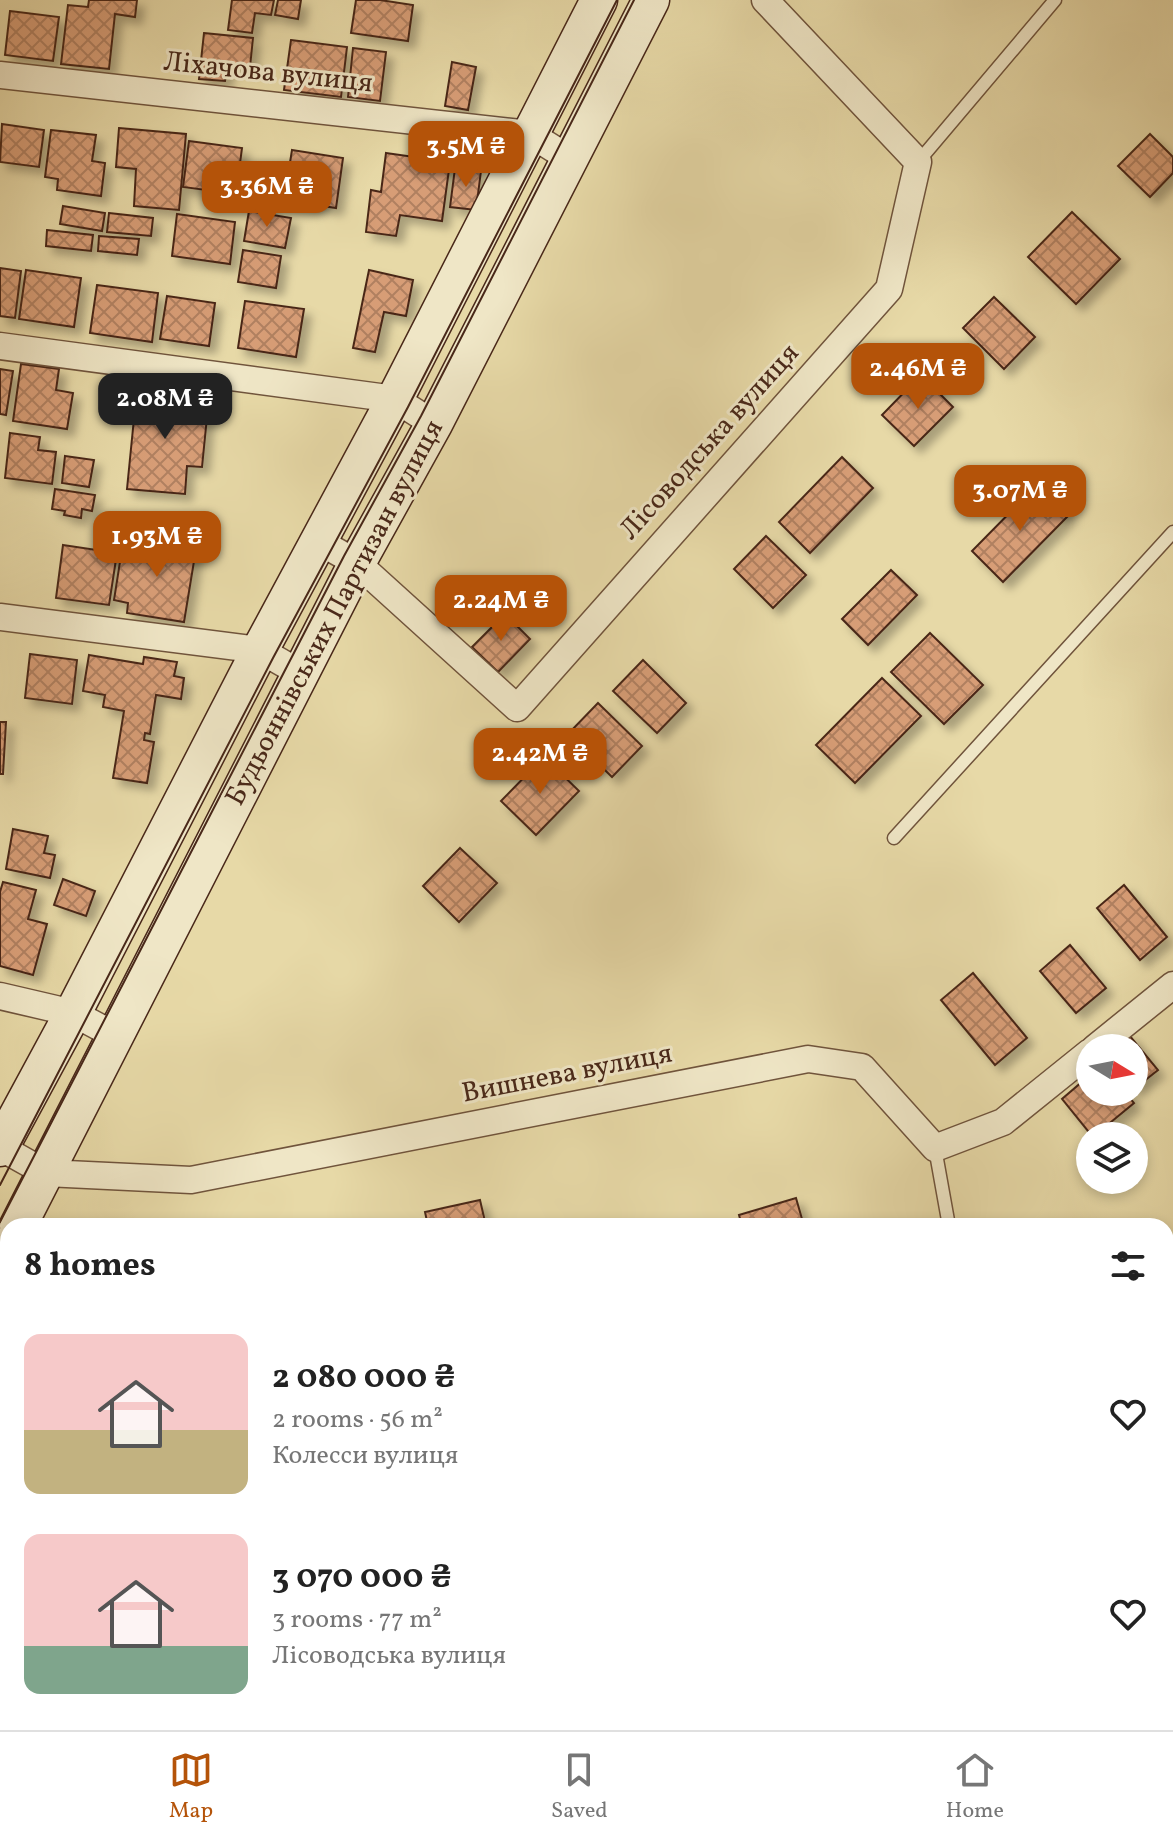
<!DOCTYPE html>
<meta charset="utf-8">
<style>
:root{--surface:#fff;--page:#f2f2f2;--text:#222;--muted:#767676;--line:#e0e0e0;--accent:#b45309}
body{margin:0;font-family:Vollkorn,serif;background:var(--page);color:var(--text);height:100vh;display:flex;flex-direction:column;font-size:30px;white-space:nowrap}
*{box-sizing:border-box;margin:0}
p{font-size:26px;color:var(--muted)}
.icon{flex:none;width:44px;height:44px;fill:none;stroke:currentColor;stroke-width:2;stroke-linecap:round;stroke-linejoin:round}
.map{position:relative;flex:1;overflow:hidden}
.sheet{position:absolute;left:0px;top:1218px;width:1174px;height:512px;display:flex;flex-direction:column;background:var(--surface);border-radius:24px 24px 0 0;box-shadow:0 4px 12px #0003}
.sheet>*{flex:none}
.needle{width:52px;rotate:100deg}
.fabs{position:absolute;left:1076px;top:1034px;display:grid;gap:16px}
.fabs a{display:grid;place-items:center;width:72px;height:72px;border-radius:50%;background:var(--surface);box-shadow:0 4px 12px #0003;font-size:40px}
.price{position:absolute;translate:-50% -68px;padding:0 18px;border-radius:16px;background:var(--accent);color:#fff;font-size:26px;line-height:52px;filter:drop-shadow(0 2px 4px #0008)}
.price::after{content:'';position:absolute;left:50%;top:48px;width:24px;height:18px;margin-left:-12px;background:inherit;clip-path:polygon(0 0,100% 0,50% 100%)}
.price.current{background:#222;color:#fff}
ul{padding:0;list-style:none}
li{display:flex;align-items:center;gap:24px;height:200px;padding:0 24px}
li span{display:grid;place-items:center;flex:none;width:224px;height:160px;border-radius:16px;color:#555}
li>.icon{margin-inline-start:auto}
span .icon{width:96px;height:96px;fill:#fffc;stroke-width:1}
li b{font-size:34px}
h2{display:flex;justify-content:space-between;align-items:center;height:96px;padding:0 24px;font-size:34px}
.dock{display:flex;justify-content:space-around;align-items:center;height:112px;border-top:2px solid var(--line);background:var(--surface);font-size:22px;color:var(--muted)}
.dock a{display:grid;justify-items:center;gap:4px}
.dock .current{color:var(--accent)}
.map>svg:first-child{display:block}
.building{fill:url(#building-cross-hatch);stroke:#492819;stroke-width:2;filter:url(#shadow)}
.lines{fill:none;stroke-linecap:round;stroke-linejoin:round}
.service-casing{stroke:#70543c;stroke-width:15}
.minor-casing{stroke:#70543c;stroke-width:29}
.secondary-casing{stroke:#492819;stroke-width:39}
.service{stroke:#efe6c6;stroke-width:12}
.minor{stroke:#efe6c6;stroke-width:26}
.secondary{stroke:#efe6c6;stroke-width:36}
.tram{stroke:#492819;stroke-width:2}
.labels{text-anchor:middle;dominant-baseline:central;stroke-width:6;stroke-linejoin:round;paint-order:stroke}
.street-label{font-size:28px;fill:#492819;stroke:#efe6c6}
</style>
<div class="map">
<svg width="1173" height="1730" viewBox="0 0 1173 1730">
<defs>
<pattern id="building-cross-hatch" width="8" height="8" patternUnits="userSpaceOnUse" patternTransform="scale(2)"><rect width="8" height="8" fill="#d79d76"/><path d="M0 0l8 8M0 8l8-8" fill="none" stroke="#b08060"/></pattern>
<filter id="shadow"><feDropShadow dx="7" dy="7" stdDeviation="4" flood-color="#0004"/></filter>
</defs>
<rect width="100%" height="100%" fill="#e7d9a7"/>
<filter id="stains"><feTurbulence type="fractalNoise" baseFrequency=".0025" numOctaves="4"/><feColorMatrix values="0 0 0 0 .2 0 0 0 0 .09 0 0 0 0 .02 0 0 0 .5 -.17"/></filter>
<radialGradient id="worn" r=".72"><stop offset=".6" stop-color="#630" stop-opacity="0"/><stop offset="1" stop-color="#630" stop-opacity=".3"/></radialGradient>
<g class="building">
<path d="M 89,0 L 137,0 L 135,17 L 115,14 L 109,69 L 61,64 L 68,5 L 88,7 Z"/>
<path d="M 232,0 L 274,0 L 271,15 L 255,13 L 252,33 L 228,30 Z"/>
<path d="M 278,0 L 301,0 L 298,19 L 275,15 Z"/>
<path d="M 356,0 L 380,0 L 413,5 L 408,41 L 351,33 Z"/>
<path d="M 10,11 L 59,17 L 53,61 L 5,55 Z"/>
<path d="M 204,33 L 253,38 L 250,67 L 227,65 L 225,81 L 199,79 Z"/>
<path d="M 291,40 L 347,47 L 341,97 L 284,90 Z"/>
<path d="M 353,48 L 386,52 L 380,101 L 348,97 Z"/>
<path d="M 452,62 L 476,67 L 468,110 L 445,106 Z"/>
<path d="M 2,124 L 44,130 L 39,167 L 0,162 Z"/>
<path d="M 119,128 L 186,134 L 179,210 L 134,206 L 136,169 L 116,167 Z"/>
<path d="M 51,130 L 96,135 L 92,161 L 105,163 L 101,196 L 57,190 L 58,179 L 45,177 Z"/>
<path d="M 1150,134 L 1173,157 L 1173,173 L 1150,197 L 1118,166 Z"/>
<path d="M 189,141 L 242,148 L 236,194 L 183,187 Z"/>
<path d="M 292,150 L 343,158 L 336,208 L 284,200 Z"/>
<path d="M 386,153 L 450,162 L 442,221 L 400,215 L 396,236 L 366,232 L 371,190 L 381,192 Z"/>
<path d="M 455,168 L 481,171 L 476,210 L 450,207 Z"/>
<path d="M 63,206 L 105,213 L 102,231 L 60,224 Z"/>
<path d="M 249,211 L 291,218 L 285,248 L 244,241 Z"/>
<path d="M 1072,212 L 1120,259 L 1076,304 L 1028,257 Z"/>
<path d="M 109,213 L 153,218 L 151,236 L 107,232 Z"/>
<path d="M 177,214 L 235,222 L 230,264 L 172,256 Z"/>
<path d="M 47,230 L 93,235 L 91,251 L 46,246 Z"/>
<path d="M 99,236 L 139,239 L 137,255 L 98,251 Z"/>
<path d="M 243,250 L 281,256 L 276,288 L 238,282 Z"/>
<path d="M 0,268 L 21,271 L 15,318 L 0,316 Z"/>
<path d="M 26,270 L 81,278 L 74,327 L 19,319 Z"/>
<path d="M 369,270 L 413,280 L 406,316 L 384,312 L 375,352 L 353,348 Z"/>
<path d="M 97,285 L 158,293 L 152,342 L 90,333 Z"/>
<path d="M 167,296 L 215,303 L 209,346 L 160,339 Z"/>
<path d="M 994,297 L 1035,337 L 1004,369 L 963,328 Z"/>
<path d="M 245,301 L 304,309 L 296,357 L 238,348 Z"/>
<path d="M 21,364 L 59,369 L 56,390 L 73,393 L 67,429 L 13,421 Z"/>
<path d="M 0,369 L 13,371 L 6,415 L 0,414 Z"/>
<path d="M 921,375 L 953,407 L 914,446 L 882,415 Z"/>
<path d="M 137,388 L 195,393 L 193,416 L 207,417 L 202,467 L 187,466 L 185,494 L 127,489 Z"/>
<path d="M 10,433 L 40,437 L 38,450 L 56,452 L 52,484 L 5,478 Z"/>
<path d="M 65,456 L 94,460 L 89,487 L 62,483 Z"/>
<path d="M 842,457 L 873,488 L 810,553 L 779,522 Z"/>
<path d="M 1038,484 L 1069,515 L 1003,582 L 972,551 Z"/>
<path d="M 55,489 L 95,495 L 92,511 L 82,509 L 81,518 L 64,515 L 65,511 L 52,509 Z"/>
<path d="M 155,536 L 197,543 L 184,622 L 127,613 L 128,603 L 114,600 L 122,549 L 153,554 Z"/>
<path d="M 766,536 L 806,575 L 773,608 L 734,569 Z"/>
<path d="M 63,545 L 117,553 L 109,605 L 56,598 Z"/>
<path d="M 891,570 L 917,595 L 868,645 L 842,619 Z"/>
<path d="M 505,614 L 530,639 L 498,672 L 472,647 Z"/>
<path d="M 930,633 L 983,685 L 944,724 L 891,672 Z"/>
<path d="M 30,654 L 77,660 L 72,704 L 25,698 Z"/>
<path d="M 89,655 L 143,664 L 144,657 L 177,662 L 174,676 L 184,678 L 181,699 L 156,695 L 150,734 L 145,733 L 144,740 L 154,742 L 147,783 L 113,778 L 124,711 L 103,707 L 105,695 L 83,691 Z"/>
<path d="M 643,660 L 686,703 L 657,733 L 613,691 Z"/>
<path d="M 882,678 L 921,716 L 855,783 L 816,745 Z"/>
<path d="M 598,703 L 642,746 L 612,777 L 568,734 Z"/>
<path d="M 0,722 L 6,722 L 3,774 L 0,774 Z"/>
<path d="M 544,757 L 579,791 L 536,835 L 501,801 Z"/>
<path d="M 13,829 L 48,836 L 44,853 L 55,855 L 50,878 L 6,869 Z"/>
<path d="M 460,848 L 497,883 L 459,922 L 423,886 Z"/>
<path d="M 63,879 L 95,891 L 86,916 L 54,905 Z"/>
<path d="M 3,882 L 36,890 L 28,919 L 47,924 L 33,975 L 0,966 L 0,892 Z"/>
<path d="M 1124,885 L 1167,937 L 1140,960 L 1097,908 Z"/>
<path d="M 1070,945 L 1106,988 L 1076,1013 L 1040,971 Z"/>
<path d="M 973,973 L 1027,1038 L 995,1065 L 941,1000 Z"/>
<path d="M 1129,1035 L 1158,1070 L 1134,1089 L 1134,1048 L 1115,1048 Z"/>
<path d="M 1090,1075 L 1090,1092 L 1125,1092 L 1134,1103 L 1094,1136 L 1092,1136 L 1062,1099 Z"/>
<path d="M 796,1198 L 804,1226 L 742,1226 L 739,1215 Z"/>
<path d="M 480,1200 L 486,1226 L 428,1226 L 425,1212 Z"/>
</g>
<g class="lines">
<defs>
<g id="service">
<path d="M 918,162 L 1055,0"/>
<path d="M 894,838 L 1173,532"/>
<path d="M 935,1148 L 949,1226"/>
<path d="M 1166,1695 L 1173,1704"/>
</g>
<g id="minor">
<path d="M 0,75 L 530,134 L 570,159"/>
<path d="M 0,346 L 395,399 L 434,424"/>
<path d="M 318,541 L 357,563 L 517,708 L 889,289 L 918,162 L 765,0"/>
<path d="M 0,617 L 260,650 L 300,673"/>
<path d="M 0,996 L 73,1013 L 116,1036"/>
<path d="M 1095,1048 L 1173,985"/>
<path d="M 0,1147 L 46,1173 L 191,1180 L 808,1059 L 862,1067 L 935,1148 L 1003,1122 L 1090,1052"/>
<path d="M 0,1532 L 8,1532"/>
</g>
<g id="secondary">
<path d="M 0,1148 L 73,1013 L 260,650 L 395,399 L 599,0"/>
<path d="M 18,1226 L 357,563 L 434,424 L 651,0"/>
<path d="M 0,1261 L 8,1245"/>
</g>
</defs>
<use href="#service" class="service-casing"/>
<use href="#minor" class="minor-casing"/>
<use href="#secondary" class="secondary-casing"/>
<use href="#service" class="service"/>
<use href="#minor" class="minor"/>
<use href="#secondary" class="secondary"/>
<g class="tram">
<path d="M 0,1185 L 273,658 L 408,407 L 617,0"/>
<path d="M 0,1222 L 344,556 L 421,416 L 634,0"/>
</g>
</g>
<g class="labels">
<g class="street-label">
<text transform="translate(268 73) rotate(6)">Ліхачова вулиця</text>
<text transform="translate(710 442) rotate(-48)">Лісоводська вулиця</text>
<text transform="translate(335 613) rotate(-62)">Будьоннівських Партизан вулиця</text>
<text transform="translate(567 1074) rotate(-11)">Вишнева вулиця</text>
</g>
</g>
<rect width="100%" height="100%" filter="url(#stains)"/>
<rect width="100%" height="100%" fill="url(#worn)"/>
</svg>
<div class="fabs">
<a><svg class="needle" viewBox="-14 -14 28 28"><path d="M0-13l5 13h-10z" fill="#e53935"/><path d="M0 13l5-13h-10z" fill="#767676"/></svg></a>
<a><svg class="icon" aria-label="layers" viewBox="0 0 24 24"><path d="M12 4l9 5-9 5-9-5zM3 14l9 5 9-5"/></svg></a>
</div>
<b class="price" style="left:466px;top:189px">3.5M ₴</b>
<b class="price" style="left:267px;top:229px">3.36M ₴</b>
<b class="price" style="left:918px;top:411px">2.46M ₴</b>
<b class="price current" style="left:165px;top:441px">2.08M ₴</b>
<b class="price" style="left:1020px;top:533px">3.07M ₴</b>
<b class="price" style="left:157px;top:579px">1.93M ₴</b>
<b class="price" style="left:501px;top:643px">2.24M ₴</b>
<b class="price" style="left:540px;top:796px">2.42M ₴</b>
<section class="sheet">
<h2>8 homes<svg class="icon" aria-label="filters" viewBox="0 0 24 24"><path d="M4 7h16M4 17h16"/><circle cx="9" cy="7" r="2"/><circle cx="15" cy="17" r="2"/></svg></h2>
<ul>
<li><span style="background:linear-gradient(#f6c9c9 60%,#c2b280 0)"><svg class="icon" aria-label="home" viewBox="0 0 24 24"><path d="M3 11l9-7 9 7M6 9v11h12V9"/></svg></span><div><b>2 080 000 ₴</b><p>2 rooms · 56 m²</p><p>Колесси вулиця</p></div><svg class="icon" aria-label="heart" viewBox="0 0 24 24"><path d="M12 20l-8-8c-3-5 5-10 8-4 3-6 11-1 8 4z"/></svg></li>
<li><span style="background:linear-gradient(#f6c9c9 70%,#7fa58c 0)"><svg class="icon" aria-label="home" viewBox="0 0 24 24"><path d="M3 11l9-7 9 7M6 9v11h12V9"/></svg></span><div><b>3 070 000 ₴</b><p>3 rooms · 77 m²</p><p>Лісоводська вулиця</p></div><svg class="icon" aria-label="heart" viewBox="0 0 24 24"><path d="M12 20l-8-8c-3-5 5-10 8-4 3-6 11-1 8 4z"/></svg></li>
</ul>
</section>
</div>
<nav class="dock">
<a class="current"><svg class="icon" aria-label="map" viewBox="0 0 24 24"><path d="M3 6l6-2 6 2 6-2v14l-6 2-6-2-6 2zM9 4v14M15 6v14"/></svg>Map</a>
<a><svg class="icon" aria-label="saved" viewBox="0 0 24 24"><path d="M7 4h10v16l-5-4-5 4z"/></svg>Saved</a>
<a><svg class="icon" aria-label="home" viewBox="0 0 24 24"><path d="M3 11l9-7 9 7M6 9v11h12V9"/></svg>Home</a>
</nav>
